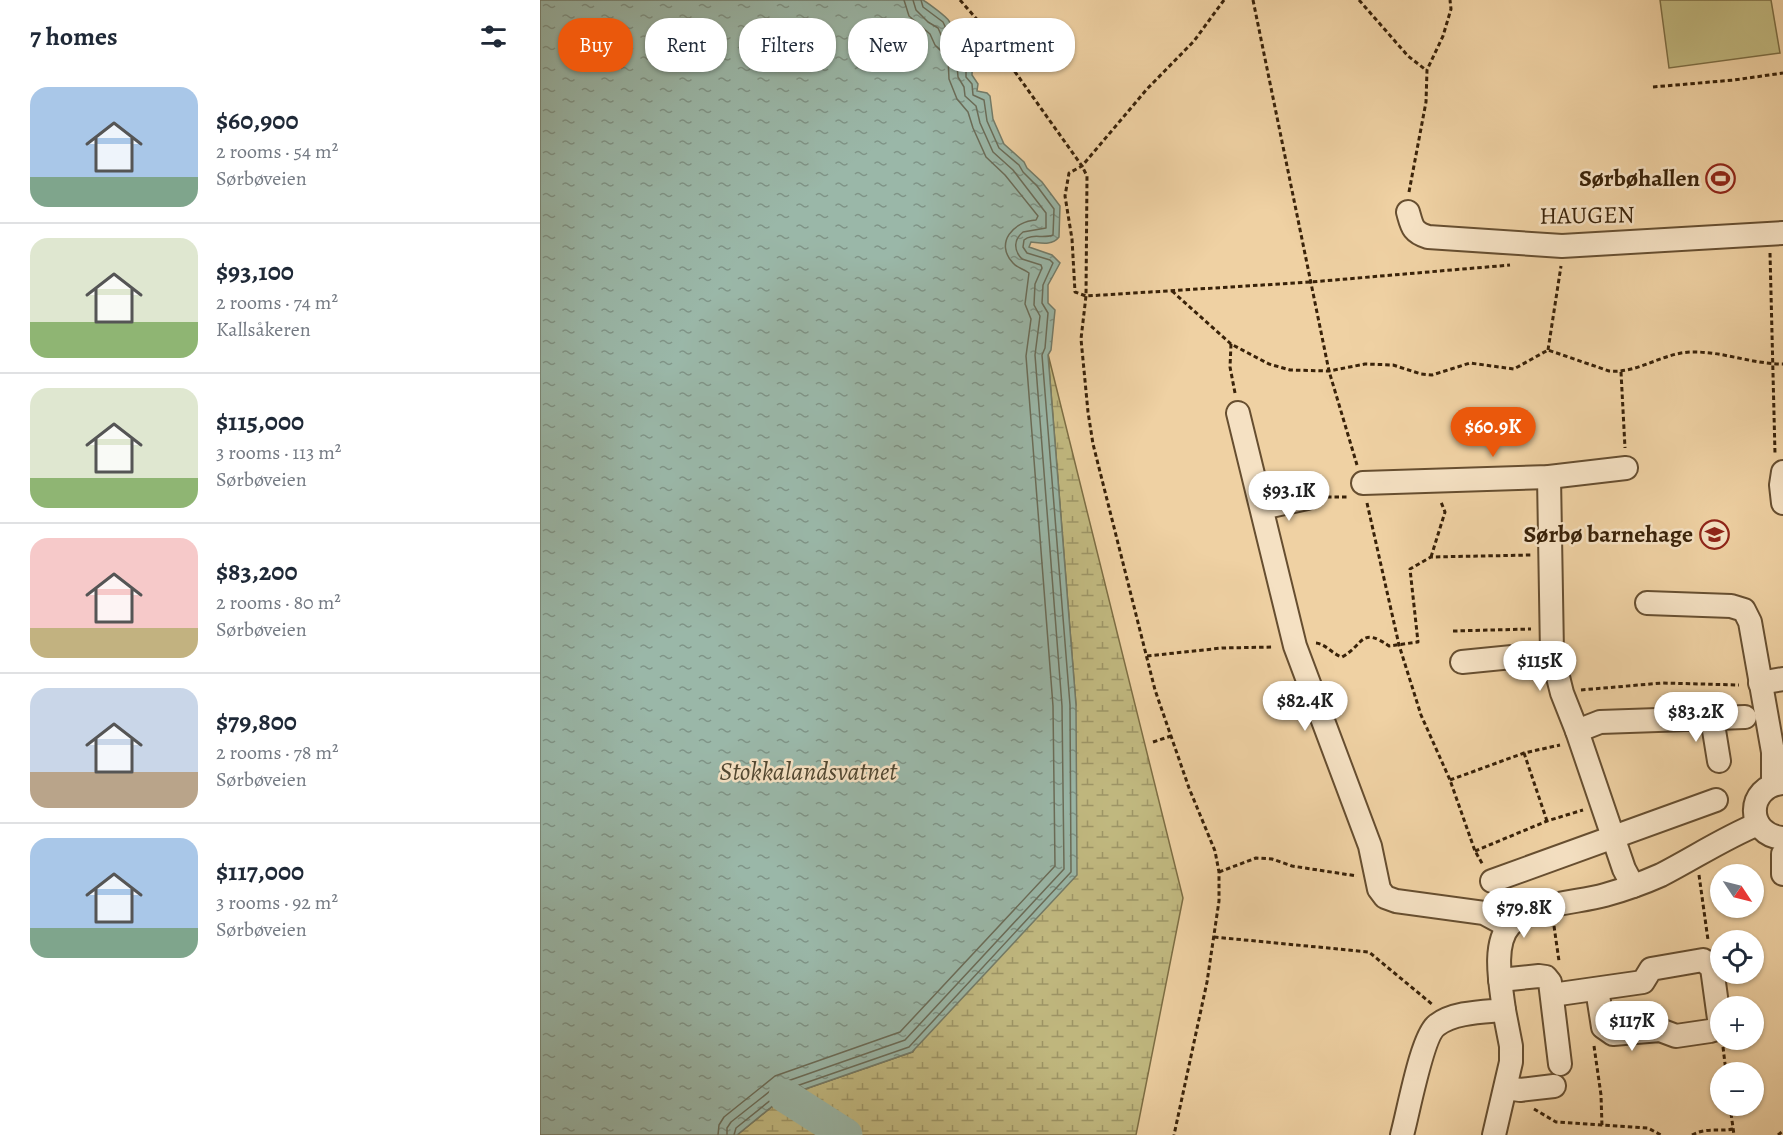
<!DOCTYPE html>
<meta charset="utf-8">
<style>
:root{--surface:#fff;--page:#f6f6f7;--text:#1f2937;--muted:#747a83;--line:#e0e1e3;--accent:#ea580c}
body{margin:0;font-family:Alegreya,serif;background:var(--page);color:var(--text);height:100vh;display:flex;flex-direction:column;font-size:22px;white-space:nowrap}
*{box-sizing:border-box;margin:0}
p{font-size:20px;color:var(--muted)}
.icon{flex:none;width:33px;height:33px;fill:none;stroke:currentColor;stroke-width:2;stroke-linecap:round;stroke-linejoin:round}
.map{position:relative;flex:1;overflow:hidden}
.sheet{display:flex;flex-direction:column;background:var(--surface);width:540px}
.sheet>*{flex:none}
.banner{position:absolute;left:18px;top:18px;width:570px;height:54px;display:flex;gap:12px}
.needle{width:39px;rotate:125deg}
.controls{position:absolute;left:1170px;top:864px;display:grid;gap:12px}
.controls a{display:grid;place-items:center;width:54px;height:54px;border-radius:50%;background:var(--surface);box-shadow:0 2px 4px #0004;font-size:30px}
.price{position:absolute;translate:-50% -51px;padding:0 14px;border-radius:21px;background:#fff;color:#222;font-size:20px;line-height:39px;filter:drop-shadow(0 2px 3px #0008)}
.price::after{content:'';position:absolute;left:50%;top:36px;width:18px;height:14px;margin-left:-9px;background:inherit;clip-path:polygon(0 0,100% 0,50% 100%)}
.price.selected{background:var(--accent);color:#fff}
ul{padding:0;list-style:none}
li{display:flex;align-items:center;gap:18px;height:150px;padding:0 30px}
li+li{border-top:2px solid var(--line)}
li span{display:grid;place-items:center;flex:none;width:168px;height:120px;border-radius:18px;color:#555}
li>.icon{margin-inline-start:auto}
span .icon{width:72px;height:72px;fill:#fffc;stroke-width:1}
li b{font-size:26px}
h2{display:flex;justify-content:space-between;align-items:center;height:72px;padding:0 30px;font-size:26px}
.chip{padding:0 21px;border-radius:24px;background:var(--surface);box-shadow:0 2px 4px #0004;font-size:21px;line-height:54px}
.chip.selected{background:var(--accent);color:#fff}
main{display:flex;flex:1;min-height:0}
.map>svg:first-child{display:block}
.wetland{fill:url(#wetland-marsh);stroke:#7d6e44;stroke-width:1.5}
.pitch{fill:#c1b980;stroke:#7d6e44;stroke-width:1.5}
.water{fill:url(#water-ripples);stroke:#737b68;stroke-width:1.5}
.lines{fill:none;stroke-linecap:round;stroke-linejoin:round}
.shore{stroke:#6a6c58;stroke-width:1.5}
.river{stroke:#9ab7a8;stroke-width:33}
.minor-casing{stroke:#664e30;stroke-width:26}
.path{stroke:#392209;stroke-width:3;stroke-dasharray:4.5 3;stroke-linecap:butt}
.minor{stroke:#f5e1c3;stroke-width:22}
.labels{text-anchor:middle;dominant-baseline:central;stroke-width:5;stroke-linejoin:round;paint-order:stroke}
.poi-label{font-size:24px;font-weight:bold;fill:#392209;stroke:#f5e1c3;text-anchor:end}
.street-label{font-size:24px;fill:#392209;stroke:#f5e1c3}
.water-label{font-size:26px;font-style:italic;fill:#514731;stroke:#f5e1c3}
</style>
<main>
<section class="sheet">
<h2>7 homes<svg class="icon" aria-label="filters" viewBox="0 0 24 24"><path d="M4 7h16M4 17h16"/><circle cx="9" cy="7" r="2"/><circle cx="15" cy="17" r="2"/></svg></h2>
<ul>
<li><span style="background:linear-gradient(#a9c7e8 75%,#7fa58c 0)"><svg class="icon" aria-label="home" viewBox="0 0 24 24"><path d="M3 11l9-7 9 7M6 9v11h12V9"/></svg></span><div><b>$60,900</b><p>2 rooms · 54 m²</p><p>Sørbøveien</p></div></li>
<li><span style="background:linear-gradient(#dfe7d0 70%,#8fb573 0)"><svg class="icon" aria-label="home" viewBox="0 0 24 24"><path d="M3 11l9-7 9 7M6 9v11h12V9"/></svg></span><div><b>$93,100</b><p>2 rooms · 74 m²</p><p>Kallsåkeren</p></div></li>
<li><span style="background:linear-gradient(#dfe7d0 75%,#8fb573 0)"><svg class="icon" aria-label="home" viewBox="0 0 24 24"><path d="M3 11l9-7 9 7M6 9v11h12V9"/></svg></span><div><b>$115,000</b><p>3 rooms · 113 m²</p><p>Sørbøveien</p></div></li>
<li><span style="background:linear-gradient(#f6c9c9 75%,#c2b280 0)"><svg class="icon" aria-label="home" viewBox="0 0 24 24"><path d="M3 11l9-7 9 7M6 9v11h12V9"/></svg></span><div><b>$83,200</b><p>2 rooms · 80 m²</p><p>Sørbøveien</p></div></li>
<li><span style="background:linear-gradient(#c9d6e8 70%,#b9a48a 0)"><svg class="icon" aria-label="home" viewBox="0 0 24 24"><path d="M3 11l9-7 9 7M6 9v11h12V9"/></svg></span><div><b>$79,800</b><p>2 rooms · 78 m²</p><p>Sørbøveien</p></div></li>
<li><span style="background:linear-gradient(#a9c7e8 75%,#7fa58c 0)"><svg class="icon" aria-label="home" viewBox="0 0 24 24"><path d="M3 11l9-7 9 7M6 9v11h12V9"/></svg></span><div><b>$117,000</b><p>3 rooms · 92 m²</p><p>Sørbøveien</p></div></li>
</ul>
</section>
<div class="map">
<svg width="1243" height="1135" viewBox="0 0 1243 1135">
<defs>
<pattern id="wetland-marsh" width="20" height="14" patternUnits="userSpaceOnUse" patternTransform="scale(1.5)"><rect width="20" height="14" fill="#c1b980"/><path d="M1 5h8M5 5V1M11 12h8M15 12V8" fill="none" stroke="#9e9667"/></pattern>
<pattern id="water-ripples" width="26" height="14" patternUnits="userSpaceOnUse" patternTransform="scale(1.5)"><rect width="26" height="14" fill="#9ab7a8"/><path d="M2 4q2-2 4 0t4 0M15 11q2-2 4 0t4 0" fill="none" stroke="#7f9487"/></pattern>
</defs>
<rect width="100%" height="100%" fill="#efd1a3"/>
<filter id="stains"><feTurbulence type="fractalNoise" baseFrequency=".00333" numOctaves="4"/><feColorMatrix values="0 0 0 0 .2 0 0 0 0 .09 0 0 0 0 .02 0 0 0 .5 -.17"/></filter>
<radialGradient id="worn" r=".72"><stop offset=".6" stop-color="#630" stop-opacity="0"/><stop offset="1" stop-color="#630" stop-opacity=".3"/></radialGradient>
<path class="wetland" d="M 508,354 L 643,898 L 596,1135 L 197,1135 L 245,1096 L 373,1052 L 536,705 Z"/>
<path class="pitch" d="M 1120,0 L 1231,0 L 1240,53 L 1129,68 Z"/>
<path class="water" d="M 0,0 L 383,0 C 388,3 407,17 409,21 C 412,25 412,30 416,33 C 429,48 433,56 432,75 L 438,84 L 437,91 L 447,93 L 450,96 L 453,119 L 464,144 L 484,162 L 487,168 L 502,182 L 520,206 L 519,237 C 512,246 501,243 491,242 L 489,247 L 512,255 L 520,263 L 508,285 L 508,303 L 515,310 L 511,350 L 508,355 L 536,705 L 537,875 L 372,1052 L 245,1096 L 197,1135 L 0,1135 Z"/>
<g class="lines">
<g class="shore">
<path d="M 178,1135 L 179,1125 L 184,1117 L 235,1076 L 360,1032 L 515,866 L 513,706 L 486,356 L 491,319 L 485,304 L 489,273 C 484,269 477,268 473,263 C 454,243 474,221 496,220 L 498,216 L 465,175 L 446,157 L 433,128 L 428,112 L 417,99 L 409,79 L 408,58 L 395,45 L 390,34 L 369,16 L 364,0"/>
<path d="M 187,1135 L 187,1128 L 191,1122 L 239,1084 L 365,1040 L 524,869 L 522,706 L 495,355 L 500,316 L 494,305 L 495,284 L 502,268 L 501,265 L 482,259 C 473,250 474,239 483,232 L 506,228 L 506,213 L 473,170 L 453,152 L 440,123 L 436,106 L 425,96 L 424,87 L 418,77 L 416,54 L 403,39 L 398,28 L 388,22 L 376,10 L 373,0"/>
<path d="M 194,1135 L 196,1128 L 242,1091 L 369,1047 L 531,872 L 530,705 L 502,355 L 505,348 L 508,313 L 502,303 L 503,285 L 513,263 L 510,260 L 487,253 L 483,247 L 484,240 C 492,233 503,239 513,235 L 514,209 L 497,186 L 483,172 L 479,165 L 459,148 L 447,121 L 444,100 L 433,95 L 432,84 L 426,77 L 426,59 L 423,51 L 409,35 L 403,22 L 383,7 L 381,0"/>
</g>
<path class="river" d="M 245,1096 L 306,1135"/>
<defs>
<g id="minor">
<path d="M 868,212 C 872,226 872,232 888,237 L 1022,246 L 1243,233"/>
<path d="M 698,413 L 755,646 L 830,846 L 839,889 L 845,897 L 856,901 L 944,913 L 968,926"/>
<path d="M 1243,472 L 1241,485 L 1243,503"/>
<path d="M 1009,477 L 1012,653 L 1022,693 L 1037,731 L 1084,869 L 1093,886"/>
<path d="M 823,483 L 1009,477 L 1086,468"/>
<path d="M 722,508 L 767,498"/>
<path d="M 1107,603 L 1191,606 L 1204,610 L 1210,622 L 1233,752 L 1233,784"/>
<path d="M 922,662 L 1012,653"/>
<path d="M 1220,683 L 1243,679"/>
<path d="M 1172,718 L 1179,761"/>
<path d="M 1037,731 L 1060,722 L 1205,717"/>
<path d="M 1243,783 C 1206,786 1205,835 1243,838"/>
<path d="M 1243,854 L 1243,874"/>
<path d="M 952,881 L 1176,800"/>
<path d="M 960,980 L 999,976 L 1006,977 L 1010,982 L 1020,1064"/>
<path d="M 1057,989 L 1063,1027 L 1073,1034 L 1120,1030 L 1136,1036 L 1170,1031 L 1180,1028"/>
<path d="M 1012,995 L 1103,982 L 1111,969 L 1163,960 L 1172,968 L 1180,1026"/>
<path d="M 966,1088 L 980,1090 L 1014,1086"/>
<path d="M 862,1135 C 868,1114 882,1035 897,1025 C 914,1012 943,1012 964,1010 C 961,986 952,944 970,925 C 990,903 1037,903 1065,895 C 1083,890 1103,883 1121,875 C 1154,858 1184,838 1218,824"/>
<path d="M 954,1135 L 971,1062 L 971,1046 L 964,1010"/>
</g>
</defs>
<use href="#minor" class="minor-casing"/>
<g class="path">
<path d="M 420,0 L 441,24 L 542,166 L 547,176 L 546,296 L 541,339 L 548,412 L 553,444 L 615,690 L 649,788 L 675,851 L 679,872 L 679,901 L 667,982 L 634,1135"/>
<path d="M 684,0 L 654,41 L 607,89 L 542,166 L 529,173 L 525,196 L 532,239 L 535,292 L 546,296 L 771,282 L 970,265"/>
<path d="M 713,0 L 789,371 L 817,465"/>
<path d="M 819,0 L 868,56 L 886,70"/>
<path d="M 1113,87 L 1194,80 L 1243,73"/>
<path d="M 869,192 L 886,102 L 887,70 L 903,36 L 911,9 L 910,0"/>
<path d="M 1230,253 L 1235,454"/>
<path d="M 632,291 L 691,344 L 729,364 L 750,370 L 789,371 L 825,364 L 853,365 L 881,374 L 892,375 L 930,363 L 974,369 L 1008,350 L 1069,371 C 1099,374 1124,351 1155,352 C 1184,352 1213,364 1243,364"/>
<path d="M 691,344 L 690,367 L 695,393"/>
<path d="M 1008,350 L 1021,266"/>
<path d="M 1081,372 L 1085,448"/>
<path d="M 787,497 L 807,497"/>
<path d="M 827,503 L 859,645 L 881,715 L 910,780 L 935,851 L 943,865"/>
<path d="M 891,557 L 905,512 L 901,502"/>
<path d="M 913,631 L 991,629"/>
<path d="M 776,643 C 786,644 792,654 802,657 C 824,645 820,626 849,646 L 878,642 L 870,569 L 891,557 L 992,555"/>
<path d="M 607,656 L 682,648 L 734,647"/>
<path d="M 1041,690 L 1122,683 L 1199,685"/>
<path d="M 613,742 L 631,736"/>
<path d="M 984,753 L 1007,821"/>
<path d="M 910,780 L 984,753 L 1020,745"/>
<path d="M 935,851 L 1007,821 L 1043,810"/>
<path d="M 679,872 L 716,858 L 732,859 L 752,866 L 817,876"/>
<path d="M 1159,875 L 1168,940"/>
<path d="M 1014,926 L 1019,961"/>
<path d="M 674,937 L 829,952 L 893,1005"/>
<path d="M 1054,1046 L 1061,1095 L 1062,1126"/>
<path d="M 1183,1047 L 1186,1072"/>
<path d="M 1190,1106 L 1194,1135"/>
<path d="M 994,1109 L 1016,1122 L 1108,1128 L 1121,1135"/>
<path d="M 1152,1135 C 1167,1127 1177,1132 1193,1129"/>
<path d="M 1238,1135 L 1243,1131"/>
</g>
<use href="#minor" class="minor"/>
</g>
<defs>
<symbol id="stadium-ring" viewBox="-11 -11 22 22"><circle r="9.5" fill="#f5e1c3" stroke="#8f2418" stroke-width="1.5"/><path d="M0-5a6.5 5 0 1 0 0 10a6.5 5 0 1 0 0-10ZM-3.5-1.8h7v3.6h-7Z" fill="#8f2418"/></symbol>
<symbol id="school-ring" viewBox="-11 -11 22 22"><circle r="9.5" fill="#f5e1c3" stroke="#8f2418" stroke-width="1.5"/><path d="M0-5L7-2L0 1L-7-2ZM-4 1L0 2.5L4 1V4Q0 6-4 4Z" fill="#8f2418"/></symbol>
</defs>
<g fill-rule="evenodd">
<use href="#stadium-ring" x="1164" y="162" width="33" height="33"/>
<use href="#school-ring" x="1158" y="518" width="33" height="33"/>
</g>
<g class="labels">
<g class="poi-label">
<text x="1160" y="178">Sørbøhallen</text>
<text x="1153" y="534">Sørbø barnehage</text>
</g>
<g class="street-label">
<text transform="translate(1047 215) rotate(-1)">HAUGEN</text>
</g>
<g class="water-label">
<text x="268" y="771">Stokkalandsvatnet</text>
</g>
</g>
<rect width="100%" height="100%" filter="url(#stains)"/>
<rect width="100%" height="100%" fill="url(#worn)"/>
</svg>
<div class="controls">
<a><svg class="needle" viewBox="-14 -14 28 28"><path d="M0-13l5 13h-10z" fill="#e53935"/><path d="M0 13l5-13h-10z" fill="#747a83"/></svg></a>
<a><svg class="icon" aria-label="locate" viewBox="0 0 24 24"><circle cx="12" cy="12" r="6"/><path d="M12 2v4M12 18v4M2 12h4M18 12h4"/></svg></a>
<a>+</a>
<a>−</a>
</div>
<b class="price selected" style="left:953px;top:458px">$60.9K</b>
<b class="price" style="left:749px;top:522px">$93.1K</b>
<b class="price" style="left:1000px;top:692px">$115K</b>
<b class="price" style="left:765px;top:732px">$82.4K</b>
<b class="price" style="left:1156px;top:743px">$83.2K</b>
<b class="price" style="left:984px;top:939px">$79.8K</b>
<b class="price" style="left:1092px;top:1052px">$117K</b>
<div class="banner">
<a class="chip selected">Buy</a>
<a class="chip">Rent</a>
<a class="chip">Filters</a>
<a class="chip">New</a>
<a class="chip">Apartment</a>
</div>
</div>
</main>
